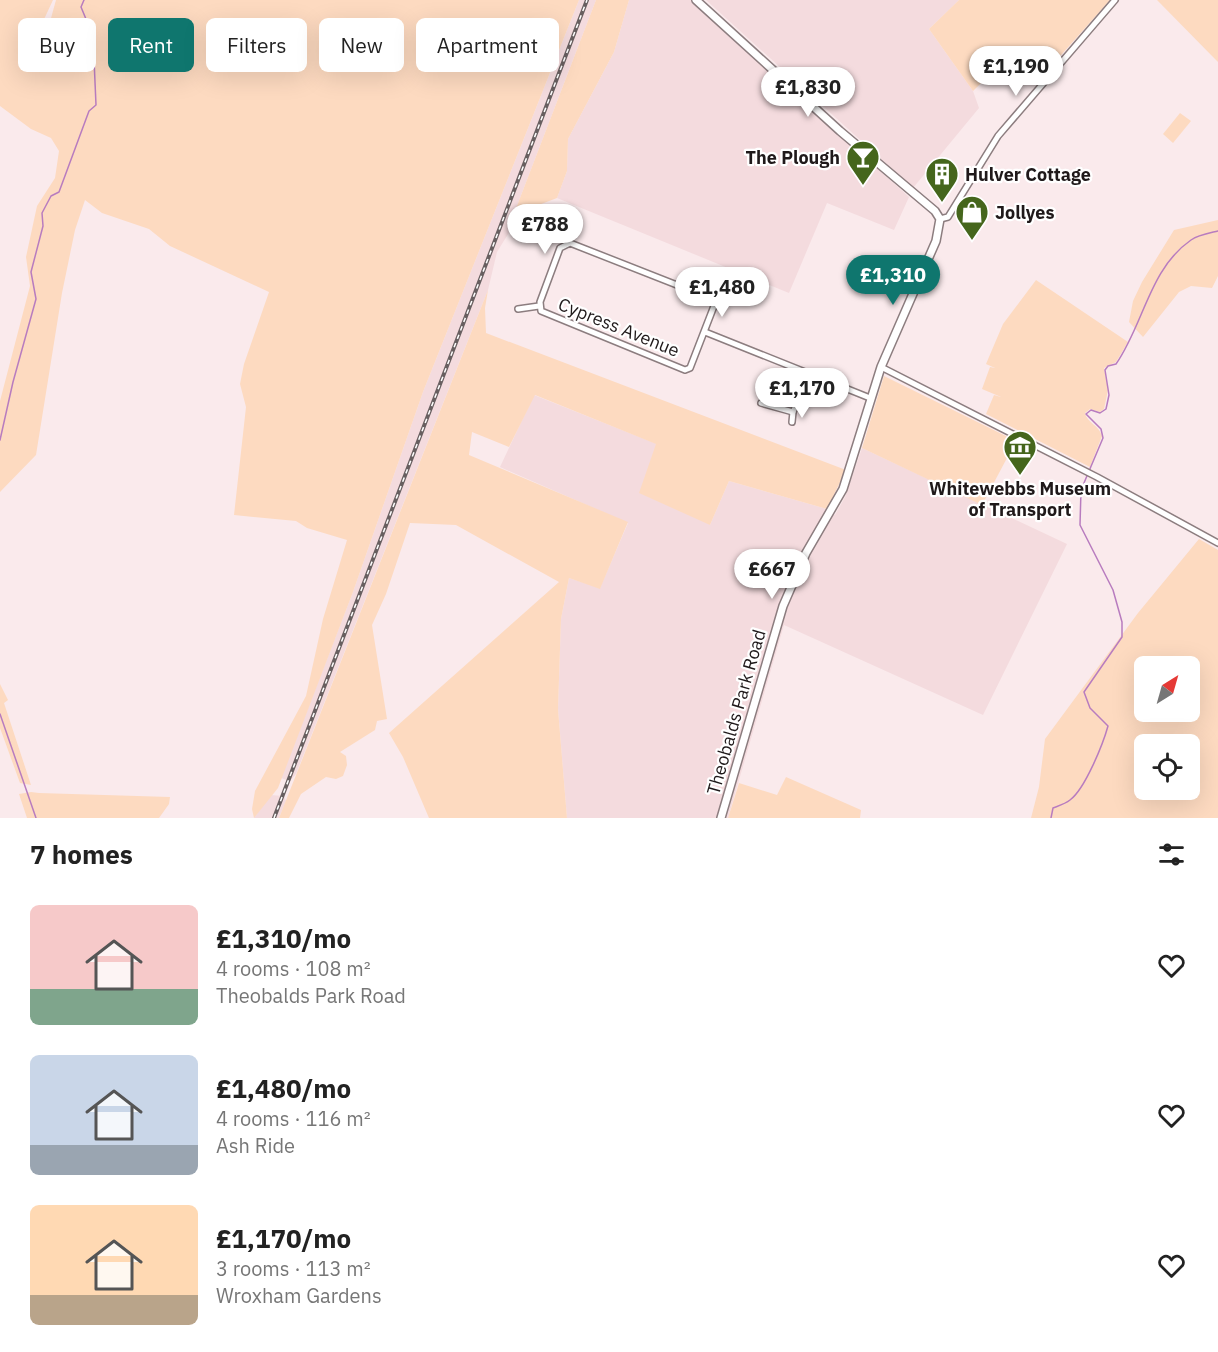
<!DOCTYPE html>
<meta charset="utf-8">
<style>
:root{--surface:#fff;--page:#f2f2f2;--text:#222;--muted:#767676;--accent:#0f766e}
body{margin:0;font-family:"IBM Plex Sans",sans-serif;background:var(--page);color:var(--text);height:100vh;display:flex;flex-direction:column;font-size:22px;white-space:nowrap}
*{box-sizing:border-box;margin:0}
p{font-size:20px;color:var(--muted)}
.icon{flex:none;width:33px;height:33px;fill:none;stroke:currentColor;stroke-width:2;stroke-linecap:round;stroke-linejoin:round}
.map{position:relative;height:818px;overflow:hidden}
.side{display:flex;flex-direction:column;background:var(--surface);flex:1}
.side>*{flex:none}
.guide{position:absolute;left:18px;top:18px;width:600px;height:54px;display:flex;gap:12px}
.needle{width:39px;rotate:37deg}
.buttons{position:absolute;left:1134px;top:656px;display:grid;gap:12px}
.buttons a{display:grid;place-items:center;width:66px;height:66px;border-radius:9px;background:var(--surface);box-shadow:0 6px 24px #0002;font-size:30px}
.price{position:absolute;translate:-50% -51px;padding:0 14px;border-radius:21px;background:#fff;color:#222;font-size:20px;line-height:39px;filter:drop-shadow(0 2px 3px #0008)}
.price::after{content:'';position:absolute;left:50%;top:36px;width:18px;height:14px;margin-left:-9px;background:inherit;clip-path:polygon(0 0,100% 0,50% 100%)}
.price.on{background:var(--accent);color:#fff}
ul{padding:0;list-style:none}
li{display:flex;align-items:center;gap:18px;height:150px;padding:0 30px}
li span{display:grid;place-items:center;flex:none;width:168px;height:120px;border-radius:9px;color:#555}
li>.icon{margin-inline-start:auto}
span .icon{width:72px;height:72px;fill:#fffc;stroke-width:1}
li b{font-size:26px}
h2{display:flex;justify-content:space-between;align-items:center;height:72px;padding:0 30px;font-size:26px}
.tag{padding:0 21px;border-radius:9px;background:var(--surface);box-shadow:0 6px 24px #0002;font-size:21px;line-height:54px}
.tag.on{background:var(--accent);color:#fff}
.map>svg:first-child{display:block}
.built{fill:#f4dbde}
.green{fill:#fddac0;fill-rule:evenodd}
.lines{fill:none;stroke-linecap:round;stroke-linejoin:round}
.stream{stroke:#b87cbf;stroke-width:1.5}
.minor-casing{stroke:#8c7d7f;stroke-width:8}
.tertiary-casing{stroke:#8c7d7f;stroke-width:10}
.minor{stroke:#fff;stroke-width:5}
.tertiary{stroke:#fff;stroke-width:7}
.rail-casing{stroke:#685f60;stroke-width:4}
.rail{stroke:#fff;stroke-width:1.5;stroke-dasharray:4.5;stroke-linecap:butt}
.labels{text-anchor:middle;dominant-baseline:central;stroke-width:4.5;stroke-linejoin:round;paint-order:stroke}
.poi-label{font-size:18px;font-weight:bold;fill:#1f191a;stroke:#fff;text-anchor:start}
.street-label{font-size:18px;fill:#1f191a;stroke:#fff}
</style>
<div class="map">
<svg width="1218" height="818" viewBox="0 0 1218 818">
<rect width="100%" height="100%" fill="#faeaec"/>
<g class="built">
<path d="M 579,0 L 596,0 L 515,211 L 518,218 L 497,252 L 488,290 L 296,774 L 290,781 L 281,778 L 353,592 L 423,392 Z"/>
<path d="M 629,0 L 693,0 L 909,197 L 894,230 L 827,203 L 789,293 L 557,198 L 567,171 L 568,139 L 614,52 Z"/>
<path d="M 706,0 L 959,0 L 929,29 L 973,91 L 979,108 L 913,188 Z"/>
<path d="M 534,395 L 657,444 L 710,525 L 729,481 L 827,509 L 835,515 L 845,497 L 862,448 L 1067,544 L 983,715 L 784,625 L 728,818 L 567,818 L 558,709 L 561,619 L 569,578 L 600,588 L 628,523 L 500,467 Z"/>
<path d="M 270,795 L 284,796 L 286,801 L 279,818 L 254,818 Z"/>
</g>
<g class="green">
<path d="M 0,0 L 53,0 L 26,58 L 48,29 L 56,0 L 579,0 L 423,392 L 353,592 L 278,788 L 254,818 L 252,809 L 255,791 L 306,696 L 323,619 L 347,540 L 307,528 L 296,521 L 234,515 L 246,407 L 240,384 L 244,364 L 269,292 L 170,246 L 149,229 L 102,213 L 85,200 L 75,230 L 62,293 L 36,455 L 0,492 L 0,401 L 30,286 L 26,257 L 37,206 L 55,178 L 59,151 L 51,138 L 31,129 L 0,106 Z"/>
<path d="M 596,0 L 629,0 L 614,52 L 568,139 L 567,171 L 557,198 L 536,206 L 518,218 L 515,211 Z"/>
<path d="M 959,0 L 1110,0 L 1038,81 L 1016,49 L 973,91 L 929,29 Z"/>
<path d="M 1157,0 L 1218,0 L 1218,62 L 1215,59 Z"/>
<path d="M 1180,113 L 1191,121 L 1173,143 L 1163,134 Z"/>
<path d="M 1218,220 L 1218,276 L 1212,288 L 1191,286 L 1179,292 L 1143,337 L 1129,322 L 1133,301 L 1142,282 L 1174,230 Z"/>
<path d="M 1036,280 L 1128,342 L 1116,362 L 1104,368 L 1108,390 L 1104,409 L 1100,412 L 1090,409 L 1085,413 C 1087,423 1099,425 1102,436 L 1090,467 L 986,414 L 994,395 L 1001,397 L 982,389 L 990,367 L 995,368 L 986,364 L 1003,324 Z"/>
<path d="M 488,290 L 485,308 L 486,333 L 846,470 L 827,509 L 729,481 L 710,525 L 639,493 L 656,444 L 535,395 L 509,447 L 472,432 L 469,455 L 628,522 L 600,589 L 569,578 L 561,619 L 558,709 L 567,818 L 429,818 L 403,757 L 389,733 L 559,582 L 456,525 L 410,523 L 386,594 L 372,625 L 387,719 L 377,721 L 375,730 L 340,752 L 346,756 L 347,765 L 343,776 L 336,779 L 326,777 L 301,794 L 289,818 L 279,818 Z"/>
<path d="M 884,376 L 1016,441 L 982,505 L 862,448 Z"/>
<path d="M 1199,539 L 1218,550 L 1218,818 L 1031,818 L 1039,787 L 1045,739 L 1138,613 ZM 1144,666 L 1190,666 L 1190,711 L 1144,711 ZM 1144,744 L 1190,744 L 1190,789 L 1144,789 Z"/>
<path d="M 0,684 L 8,700 L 4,703 L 31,785 L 20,783 L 0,728 Z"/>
<path d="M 786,777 L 861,810 L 860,818 L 728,818 L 739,783 L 777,795 Z"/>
<path d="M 31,792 L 39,793 L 170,797 L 169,804 L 159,818 L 27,818 L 19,794 Z"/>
</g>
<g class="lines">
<g class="stream">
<path d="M 0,440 L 13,382 L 36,299 L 31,272 L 43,226 L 42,213 L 51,196 L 59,192 L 89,111 L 96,105 L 93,36 L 81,7 L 84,0"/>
<path d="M 0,714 L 36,818"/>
<path d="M 1051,818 L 1053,808 C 1058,806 1065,804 1070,800 C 1085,789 1103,744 1108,726 L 1090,708 L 1084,692 L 1122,637 L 1122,622 L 1113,590 L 1080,525 L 1081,490 L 1103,438 L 1101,429 L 1086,414 L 1091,410 L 1100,413 L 1106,409 L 1109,395 L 1105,370 L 1108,366 L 1116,364 C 1144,324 1149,269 1191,240 C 1198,235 1210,233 1218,231"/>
</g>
<defs>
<g id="minor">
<path d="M 940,219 L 948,217 L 998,136 L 1115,0"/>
<path d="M 570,243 L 710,298 L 714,306 L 690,368 L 685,370 L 541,311 L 540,302 L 560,248 Z"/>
<path d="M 518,309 L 539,306"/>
<path d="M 705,332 L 870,398"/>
<path d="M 881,367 L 1097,477 L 1218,543"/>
<path d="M 761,403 L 793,412 L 810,375"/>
<path d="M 792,422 L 793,412"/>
</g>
<path id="tertiary" d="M 696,0 L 840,131 L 935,211 L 940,219 L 936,241 L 881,367 L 843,489 L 806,553 L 783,606 L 721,818"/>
</defs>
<use href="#minor" class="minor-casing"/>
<use href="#tertiary" class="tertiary-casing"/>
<use href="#minor" class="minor"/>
<use href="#tertiary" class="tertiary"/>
<defs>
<path id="rail" d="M 274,818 L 587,0"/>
</defs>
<use href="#rail" class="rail-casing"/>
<use href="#rail" class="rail"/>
</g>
<defs>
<symbol id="bar-pin" viewBox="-11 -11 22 30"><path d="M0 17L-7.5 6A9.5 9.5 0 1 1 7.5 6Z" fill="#45661c" stroke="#fff"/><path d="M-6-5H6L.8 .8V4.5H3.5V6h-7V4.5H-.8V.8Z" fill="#fff"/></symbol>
<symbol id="building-pin" viewBox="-11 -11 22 30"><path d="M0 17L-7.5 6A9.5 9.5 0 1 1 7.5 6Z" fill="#45661c" stroke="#fff"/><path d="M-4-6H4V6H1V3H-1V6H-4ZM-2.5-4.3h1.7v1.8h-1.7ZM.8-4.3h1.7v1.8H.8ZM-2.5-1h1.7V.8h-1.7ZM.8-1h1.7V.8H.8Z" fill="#fff"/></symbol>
<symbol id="shop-pin" viewBox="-11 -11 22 30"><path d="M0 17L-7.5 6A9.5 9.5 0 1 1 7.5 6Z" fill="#45661c" stroke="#fff"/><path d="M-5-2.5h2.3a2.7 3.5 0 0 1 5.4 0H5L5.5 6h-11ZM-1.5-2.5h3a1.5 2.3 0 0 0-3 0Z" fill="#fff"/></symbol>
<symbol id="museum-pin" viewBox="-11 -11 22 30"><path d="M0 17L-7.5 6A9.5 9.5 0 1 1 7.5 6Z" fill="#45661c" stroke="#fff"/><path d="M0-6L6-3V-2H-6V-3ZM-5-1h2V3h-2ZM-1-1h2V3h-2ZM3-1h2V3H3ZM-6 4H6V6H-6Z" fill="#fff"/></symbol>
</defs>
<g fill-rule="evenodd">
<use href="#bar-pin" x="844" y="138" width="38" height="52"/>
<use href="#building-pin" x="923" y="155" width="38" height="52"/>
<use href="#shop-pin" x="953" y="193" width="38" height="52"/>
<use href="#museum-pin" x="1001" y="428" width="38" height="52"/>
</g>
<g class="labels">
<g class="poi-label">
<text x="840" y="157" text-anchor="end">The Plough</text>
<text x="965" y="174">Hulver Cottage</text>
<text x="995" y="212">Jollyes</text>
<text x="1020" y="488" text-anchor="middle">Whitewebbs Museum<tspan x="1020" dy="21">of Transport</tspan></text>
</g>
<g class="street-label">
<text transform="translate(619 327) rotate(22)">Cypress Avenue</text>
<text transform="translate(736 712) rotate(-74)">Theobalds Park Road</text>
</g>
</g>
</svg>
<div class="buttons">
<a><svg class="needle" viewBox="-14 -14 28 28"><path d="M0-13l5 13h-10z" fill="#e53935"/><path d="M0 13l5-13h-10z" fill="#767676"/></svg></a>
<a><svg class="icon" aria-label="locate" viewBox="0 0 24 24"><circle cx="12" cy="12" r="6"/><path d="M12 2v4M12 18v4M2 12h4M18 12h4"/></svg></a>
</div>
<b class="price" style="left:1016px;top:97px">£1,190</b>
<b class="price" style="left:808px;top:118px">£1,830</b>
<b class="price" style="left:545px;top:255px">£788</b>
<b class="price on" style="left:893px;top:306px">£1,310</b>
<b class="price" style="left:722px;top:318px">£1,480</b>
<b class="price" style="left:802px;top:419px">£1,170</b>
<b class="price" style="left:772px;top:600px">£667</b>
<div class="guide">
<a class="tag">Buy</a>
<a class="tag on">Rent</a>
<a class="tag">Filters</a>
<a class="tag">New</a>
<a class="tag">Apartment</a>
</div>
</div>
<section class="side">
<h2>7 homes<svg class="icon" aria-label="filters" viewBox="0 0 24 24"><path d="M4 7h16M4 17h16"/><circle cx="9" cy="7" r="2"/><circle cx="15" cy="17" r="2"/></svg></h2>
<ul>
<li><span style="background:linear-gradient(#f6c9c9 70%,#7fa58c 0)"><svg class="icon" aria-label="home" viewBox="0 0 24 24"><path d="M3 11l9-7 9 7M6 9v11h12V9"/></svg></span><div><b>£1,310/mo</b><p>4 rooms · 108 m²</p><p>Theobalds Park Road</p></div><svg class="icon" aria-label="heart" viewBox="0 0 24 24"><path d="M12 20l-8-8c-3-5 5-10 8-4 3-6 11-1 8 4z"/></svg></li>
<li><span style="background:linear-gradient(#c9d6e8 75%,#9aa5b1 0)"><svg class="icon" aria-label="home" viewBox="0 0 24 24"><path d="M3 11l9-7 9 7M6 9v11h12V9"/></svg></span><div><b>£1,480/mo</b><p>4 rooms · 116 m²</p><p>Ash Ride</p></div><svg class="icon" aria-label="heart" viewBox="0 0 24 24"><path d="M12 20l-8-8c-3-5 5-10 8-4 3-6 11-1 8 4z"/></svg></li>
<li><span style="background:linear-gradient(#ffd9b3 75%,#b9a48a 0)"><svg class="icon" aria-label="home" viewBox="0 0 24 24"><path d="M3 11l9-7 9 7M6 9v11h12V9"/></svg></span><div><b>£1,170/mo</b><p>3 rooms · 113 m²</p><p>Wroxham Gardens</p></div><svg class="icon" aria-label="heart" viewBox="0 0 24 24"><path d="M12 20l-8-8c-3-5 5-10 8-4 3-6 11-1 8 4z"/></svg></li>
</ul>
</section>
